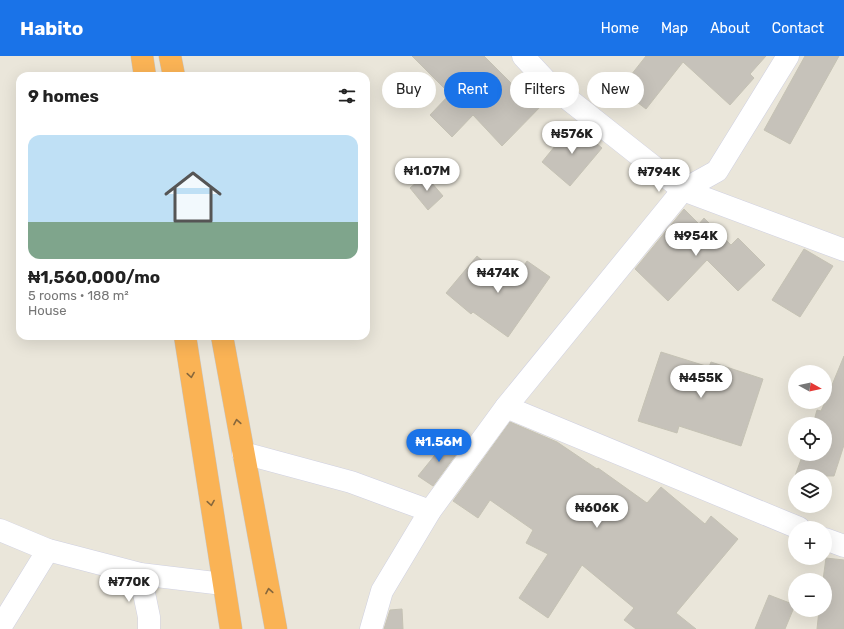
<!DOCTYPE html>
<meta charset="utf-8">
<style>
:root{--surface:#fff;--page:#f2f2f2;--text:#222;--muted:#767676;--accent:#1a73e8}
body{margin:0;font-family:Rubik,sans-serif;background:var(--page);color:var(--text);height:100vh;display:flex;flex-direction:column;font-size:15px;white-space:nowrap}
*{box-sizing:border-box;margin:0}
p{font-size:13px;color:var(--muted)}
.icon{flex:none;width:22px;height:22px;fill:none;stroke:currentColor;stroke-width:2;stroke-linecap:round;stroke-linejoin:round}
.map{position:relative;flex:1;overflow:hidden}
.panel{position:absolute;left:16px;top:16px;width:354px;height:268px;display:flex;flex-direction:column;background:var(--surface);border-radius:12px;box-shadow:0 4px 16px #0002}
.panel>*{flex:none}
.hud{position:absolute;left:382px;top:16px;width:380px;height:36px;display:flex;gap:8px}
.needle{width:26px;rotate:98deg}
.tools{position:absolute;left:788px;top:309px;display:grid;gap:8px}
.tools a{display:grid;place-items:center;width:44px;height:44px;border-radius:50%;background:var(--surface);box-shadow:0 4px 16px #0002;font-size:20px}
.price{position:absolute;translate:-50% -34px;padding:0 9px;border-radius:14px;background:#fff;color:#222;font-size:13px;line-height:26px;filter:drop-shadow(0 1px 2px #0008)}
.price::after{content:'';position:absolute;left:50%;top:24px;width:12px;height:9px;margin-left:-6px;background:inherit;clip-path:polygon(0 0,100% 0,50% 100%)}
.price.current{background:var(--accent);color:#fff}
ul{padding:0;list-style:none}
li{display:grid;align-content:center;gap:8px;height:212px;padding:0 12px}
li span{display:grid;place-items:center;height:124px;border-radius:12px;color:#555}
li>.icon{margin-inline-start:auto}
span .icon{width:72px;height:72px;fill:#fffc;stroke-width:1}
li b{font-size:17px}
h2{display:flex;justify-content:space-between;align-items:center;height:48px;padding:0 12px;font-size:17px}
.pill{padding:0 14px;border-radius:18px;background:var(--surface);box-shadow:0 4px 16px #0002;font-size:14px;line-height:36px}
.pill.current{background:var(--accent);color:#fff}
header{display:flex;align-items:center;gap:24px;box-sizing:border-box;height:56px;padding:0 20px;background:var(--accent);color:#fff}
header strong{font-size:19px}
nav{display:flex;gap:22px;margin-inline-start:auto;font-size:14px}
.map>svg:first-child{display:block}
.building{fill:#c6c2ba;stroke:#c5c2b4}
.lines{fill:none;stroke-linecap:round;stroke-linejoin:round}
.street-casing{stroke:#cfd0e1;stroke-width:23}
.highway-casing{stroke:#c7c7c7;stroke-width:23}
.street{stroke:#fff;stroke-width:22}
.highway{stroke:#fab355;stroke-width:22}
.oneway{stroke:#86673c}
</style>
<header>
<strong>Habito</strong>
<nav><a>Home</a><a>Map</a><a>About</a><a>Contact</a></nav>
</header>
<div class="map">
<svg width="844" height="573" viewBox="0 0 844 573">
<rect width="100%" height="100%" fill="#eae6da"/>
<g class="building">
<path d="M 412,0 L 484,0 L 519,35 L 527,26 L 546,45 L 502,90 L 473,59 L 452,81 L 430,59 L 450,38 Z"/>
<path d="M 646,0 L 766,0 L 750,18 L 754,22 L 730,49 L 683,6 L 646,53 L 620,33 Z"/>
<path d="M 805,0 L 839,0 L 790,88 L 764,74 Z"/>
<path d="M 573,68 L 602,92 L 570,130 L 542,106 Z"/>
<path d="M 425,119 L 443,140 L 428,154 L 410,132 Z"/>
<path d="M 684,153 L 699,168 L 704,162 L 731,189 L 738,182 L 765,209 L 738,235 L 707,204 L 668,245 L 635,213 Z"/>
<path d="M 804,193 L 833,210 L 800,261 L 772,244 Z"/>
<path d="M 477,200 L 511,229 L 527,205 L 550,221 L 508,281 L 473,256 L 471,258 L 446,237 Z"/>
<path d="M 661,296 L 709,311 L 711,306 L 763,323 L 741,390 L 679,370 L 677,377 L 638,365 Z"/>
<path d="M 844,300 L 844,389 L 834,420 L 795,420 L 803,398 L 825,398 L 825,368 L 813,368 L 817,354 L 821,355 L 825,346 Z"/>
<path d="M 510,366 L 557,386 L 597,413 L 598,412 L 647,447 L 661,431 L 705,468 L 711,460 L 738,483 L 676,557 L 696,573 L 636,573 L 624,564 L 634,552 L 582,509 L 548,562 L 519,542 L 548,498 L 526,487 L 533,474 L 490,444 L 478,462 L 453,445 Z"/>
<path d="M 448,383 L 460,393 L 433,430 L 418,420 Z"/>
<path d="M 826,502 L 844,504 L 844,573 L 817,573 L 819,554 L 825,554 L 825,524 L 823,524 Z"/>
<path d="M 769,539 L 795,549 L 785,573 L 755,573 Z"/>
<path d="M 402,553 L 403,573 L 384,573 L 390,554 Z"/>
</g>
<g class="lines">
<defs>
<g id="street">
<path d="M 523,0 L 549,28 L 683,134 L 844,194"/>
<path d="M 506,351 L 799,472"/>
<path d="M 243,397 L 351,426 L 430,455"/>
<path d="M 0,474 L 48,494 L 140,518 L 223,528"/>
<path d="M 825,483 L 844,490"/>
<path d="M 140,518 L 149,561 L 149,573"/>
<path d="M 0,572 L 48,494"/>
<path d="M 371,573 L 382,535 L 430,455 L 506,351 L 683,134 L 717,115 L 788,0"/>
</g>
<g id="highway">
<path d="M 142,0 L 145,20"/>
<path d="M 170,0 L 174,20"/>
<path d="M 185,280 L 231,573"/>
<path d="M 222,280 L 276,573"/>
</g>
</defs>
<use href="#street" class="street-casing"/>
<use href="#highway" class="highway-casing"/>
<use href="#street" class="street"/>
<use href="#highway" class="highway"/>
</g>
<defs><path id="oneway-chevron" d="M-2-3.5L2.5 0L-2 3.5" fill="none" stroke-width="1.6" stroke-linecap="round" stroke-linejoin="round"/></defs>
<g class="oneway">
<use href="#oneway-chevron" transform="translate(191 319) rotate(81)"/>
<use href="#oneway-chevron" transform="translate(237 366) rotate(-100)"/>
<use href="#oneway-chevron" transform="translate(211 447) rotate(81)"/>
<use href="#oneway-chevron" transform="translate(269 535) rotate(-100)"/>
</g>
</svg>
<div class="tools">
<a><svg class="needle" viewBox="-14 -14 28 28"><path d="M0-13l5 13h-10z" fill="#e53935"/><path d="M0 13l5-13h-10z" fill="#767676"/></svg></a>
<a><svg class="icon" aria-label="locate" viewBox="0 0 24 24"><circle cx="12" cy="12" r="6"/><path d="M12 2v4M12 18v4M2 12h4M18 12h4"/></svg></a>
<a><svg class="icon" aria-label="layers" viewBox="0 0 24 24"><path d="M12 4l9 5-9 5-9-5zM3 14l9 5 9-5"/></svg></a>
<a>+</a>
<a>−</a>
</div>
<b class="price" style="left:572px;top:99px">₦576K</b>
<b class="price" style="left:427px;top:136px">₦1.07M</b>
<b class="price" style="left:659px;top:137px">₦794K</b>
<b class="price" style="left:696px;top:201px">₦954K</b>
<b class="price" style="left:498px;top:238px">₦474K</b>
<b class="price" style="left:701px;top:343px">₦455K</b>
<b class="price current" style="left:439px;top:407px">₦1.56M</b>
<b class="price" style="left:597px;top:473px">₦606K</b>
<b class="price" style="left:129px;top:547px">₦770K</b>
<div class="hud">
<a class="pill">Buy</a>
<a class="pill current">Rent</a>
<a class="pill">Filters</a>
<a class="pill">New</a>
</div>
<section class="panel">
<h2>9 homes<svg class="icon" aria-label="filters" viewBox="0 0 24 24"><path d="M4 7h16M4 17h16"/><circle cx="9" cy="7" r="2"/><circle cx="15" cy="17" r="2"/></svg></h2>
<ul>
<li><span style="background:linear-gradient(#bfe0f5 70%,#7fa58c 0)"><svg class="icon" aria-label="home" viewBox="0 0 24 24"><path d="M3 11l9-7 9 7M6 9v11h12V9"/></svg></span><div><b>₦1,560,000/mo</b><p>5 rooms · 188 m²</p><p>House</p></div></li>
</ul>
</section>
</div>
